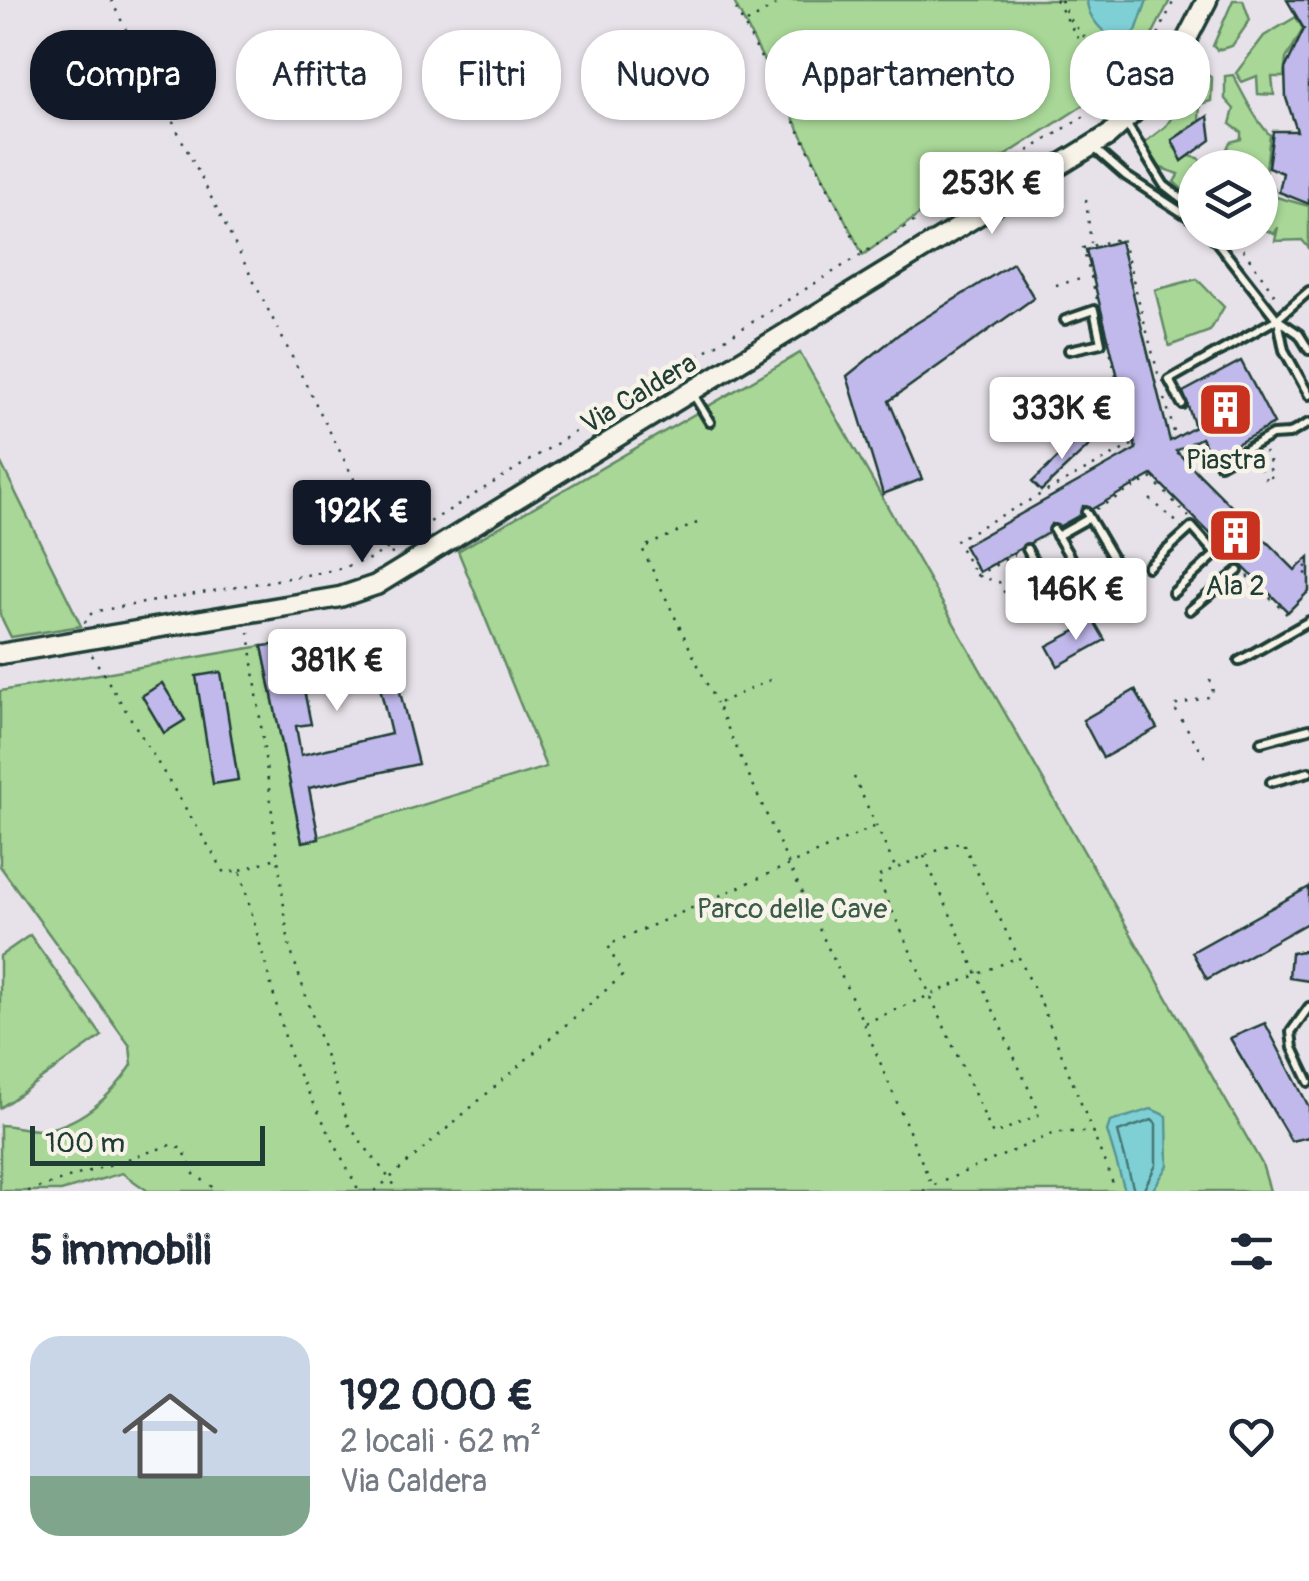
<!DOCTYPE html>
<html lang="it">
<meta charset="utf-8">
<style>
:root{--surface:#fff;--page:#f2f2f3;--text:#1f2937;--muted:#747a83;--accent:#111827}
body{margin:0;font-family:Pangolin,sans-serif;background:var(--page);color:var(--text);height:100vh;display:flex;flex-direction:column;font-size:38px;white-space:nowrap}
*{box-sizing:border-box;margin:0}
p{font-size:32px;color:var(--muted)}
.icon{flex:none;width:55px;height:55px;fill:none;stroke:currentColor;stroke-width:2;stroke-linecap:round;stroke-linejoin:round}
.map{position:relative;height:1191px;overflow:hidden}
.side{display:flex;flex-direction:column;background:var(--surface);flex:1}
.side>*{flex:none}
.hud{position:absolute;left:30px;top:30px;width:1250px;height:90px;display:flex;gap:20px}
.buttons{position:absolute;left:1178px;top:150px;display:grid;gap:20px}
.buttons a{display:grid;place-items:center;width:100px;height:100px;border-radius:50%;background:var(--surface);box-shadow:0 2px 8px #0004;font-size:50px}
.scale{position:absolute;left:30px;bottom:25px;width:235px;box-sizing:border-box;padding-left:10px;border:5px solid #1f3d34;border-top:0;font-size:28px;line-height:35px;white-space:nowrap;color:#1f3d34;-webkit-text-stroke:8px #f7f3e8;paint-order:stroke}
.price{position:absolute;translate:-50% -85px;padding:0 22px;border-radius:10px;background:#fff;color:#222;font-size:32px;line-height:65px;filter:drop-shadow(0 2px 5px #0008)}
.price::after{content:'';position:absolute;left:50%;top:60px;width:30px;height:22px;margin-left:-15px;background:inherit;clip-path:polygon(0 0,100% 0,50% 100%)}
.price.active{background:var(--accent);color:#fff}
ul{padding:0;list-style:none}
li{display:flex;align-items:center;gap:30px;height:250px;padding:0 30px}
li span{display:grid;place-items:center;flex:none;width:280px;height:200px;border-radius:30px;color:#555}
li>.icon{margin-inline-start:auto}
span .icon{width:120px;height:120px;fill:#fffc;stroke-width:1}
li b{font-size:42px}
h2{display:flex;justify-content:space-between;align-items:center;height:120px;padding:0 30px;font-size:42px}
.tag{padding:0 35px;border-radius:40px;background:var(--surface);box-shadow:0 2px 8px #0004;font-size:35px;line-height:90px}
.tag.active{background:var(--accent);color:#fff}
.map>svg:first-child{display:block}
.green{fill:#a8d797;stroke:#648a66;stroke-width:2.5}
.water{fill:#7fd0d5;stroke:#599595;stroke-width:2.5}
.lines{fill:none;stroke-linecap:round;stroke-linejoin:round}
.shore{stroke:#457874;stroke-width:2.5}
.building{fill:#c1b9eb;stroke:#1f3d34;stroke-width:2.5;fill-rule:evenodd}
.lane-casing{stroke:#1f3d34;stroke-width:14}
.secondary-casing{stroke:#1f3d34;stroke-width:25}
.path{stroke:#1f3d34;stroke-width:2.5;stroke-dasharray:2.5 8;stroke-linecap:butt}
.lane{stroke:#f7f3e8;stroke-width:6}
.secondary{stroke:#f7f3e8;stroke-width:18}
.labels{text-anchor:middle;dominant-baseline:central;stroke-width:9;stroke-linejoin:round;paint-order:stroke}
.street-label{font-size:28px;fill:#1f3d34;stroke:#f7f3e8}
.poi-label{font-size:28px;fill:#1f3d34;stroke:#f7f3e8}
.park-label{font-size:28px;fill:#3a5c48;stroke:#f7f3e8}
</style>
<div class="map">
<svg width="1309" height="1191" viewBox="0 0 1309 1191">
<rect width="100%" height="100%" fill="#e7e2e9"/>
<filter id="ink" filterUnits="userSpaceOnUse"><feTurbulence type="fractalNoise" baseFrequency=".01" numOctaves="2"/><feDisplacementMap in="SourceGraphic" scale="20" xChannelSelector="R" yChannelSelector="G"/><feConvolveMatrix kernelMatrix="1 2 1 2 8 2 1 2 1" color-interpolation-filters="sRGB"/></filter>
<g filter="url(#ink)">
<g class="green">
<path d="M 733,0 L 1170,0 L 1132,74 L 969,179 L 863,255 Z"/>
<path d="M 1233,0 L 1243,0 L 1250,20 L 1232,46 L 1217,50 L 1213,46 Z"/>
<path d="M 1296,17 L 1303,29 L 1286,59 L 1284,77 L 1272,77 L 1274,95 L 1258,94 L 1257,76 L 1242,82 L 1236,73 L 1264,36 Z"/>
<path d="M 1203,72 L 1212,78 L 1211,101 L 1200,104 L 1199,121 L 1183,132 L 1174,147 L 1180,154 L 1199,158 L 1205,167 L 1195,168 L 1195,202 L 1174,182 L 1179,174 L 1158,167 L 1144,143 L 1166,126 Z"/>
<path d="M 1233,75 C 1243,94 1256,121 1270,135 L 1264,186 L 1274,188 L 1276,197 L 1309,206 L 1309,248 L 1302,240 L 1275,241 L 1278,227 L 1274,234 L 1260,227 L 1260,168 L 1235,167 L 1226,151 L 1230,142 L 1241,139 L 1241,132 L 1230,124 L 1234,109 L 1225,99 L 1225,76 Z"/>
<path d="M 1197,279 L 1224,307 L 1210,331 L 1169,346 L 1155,290 Z"/>
<path d="M 800,353 L 1262,1164 L 1270,1191 L 148,1191 L 122,1173 L 61,1191 L 0,1191 L 0,1125 C 13,1125 26,1130 39,1130 C 78,1127 112,1096 132,1065 L 130,1046 L 0,866 L 0,691 L 262,646 L 302,842 L 546,767 L 458,551 Z"/>
<path d="M 0,461 L 72,607 L 81,626 L 11,637 L 0,615 Z"/>
<path d="M 30,935 L 102,1036 L 0,1108 L 0,956 Z"/>
</g>
<g class="water">
<path d="M 1087,0 L 1147,0 L 1136,31 L 1121,46 C 1106,34 1087,20 1087,0 Z"/>
<path d="M 1151,1109 L 1167,1116 L 1168,1166 L 1152,1191 L 1125,1191 L 1107,1131 L 1110,1122 Z"/>
</g>
<g class="lines">
<path class="shore" d="M 1134,1191 L 1118,1132 L 1152,1120 L 1156,1124 L 1156,1165 L 1143,1191"/>
</g>
<g class="building">
<path d="M 1287,0 L 1309,0 L 1309,204 L 1279,192 L 1283,173 L 1268,167 L 1273,131 L 1297,131 L 1286,98 L 1285,69 L 1304,29 Z"/>
<path d="M 1208,116 L 1211,140 L 1182,161 L 1172,140 Z"/>
<path d="M 1120,241 L 1170,441 L 1195,427 L 1183,392 L 1241,361 L 1274,424 L 1212,457 L 1201,438 L 1176,451 L 1295,570 L 1309,557 L 1309,591 L 1288,612 L 1152,475 L 1092,509 L 1083,506 L 1080,515 L 1060,526 L 1051,524 L 1048,533 L 979,572 L 964,546 L 1136,449 L 1086,250 Z"/>
<path d="M 1013,263 L 1034,298 L 889,401 L 922,479 L 883,494 L 847,376 L 899,334 Z"/>
<path d="M 1084,433 L 1093,442 L 1041,491 L 1032,482 Z"/>
<path d="M 1094,621 L 1105,640 L 1058,666 L 1047,646 Z"/>
<path d="M 385,632 L 418,764 L 309,788 L 319,839 L 302,842 L 262,646 ZM 371,649 L 391,734 L 301,755 L 296,726 L 311,724 L 304,690 L 291,692 L 285,658 Z"/>
<path d="M 221,672 L 238,780 L 213,784 L 196,676 Z"/>
<path d="M 162,683 L 185,720 L 164,733 L 142,696 Z"/>
<path d="M 1135,690 L 1157,728 L 1103,758 L 1083,720 Z"/>
<path d="M 1309,887 L 1309,922 L 1207,979 L 1192,952 Z"/>
<path d="M 1309,950 L 1309,981 L 1289,978 L 1291,953 Z"/>
<path d="M 1265,1023 L 1309,1107 L 1309,1137 L 1291,1141 L 1230,1038 Z"/>
</g>
<g class="lines">
<defs>
<g id="lane">
<path d="M 1125,122 L 1164,185 L 1195,209"/>
<path d="M 1093,147 L 1126,176 L 1195,221"/>
<path d="M 1209,232 L 1277,319 L 1299,334 L 1309,350"/>
<path d="M 1065,320 L 1094,310 L 1101,343 L 1069,350"/>
<path d="M 1278,320 L 1284,350 L 1309,395"/>
<path d="M 693,394 L 710,422"/>
<path d="M 1182,404 L 1169,380 L 1277,319 L 1309,291"/>
<path d="M 1220,464 L 1272,435 L 1289,434 L 1309,423"/>
<path d="M 1086,512 L 1114,560"/>
<path d="M 1054,530 L 1081,576"/>
<path d="M 1057,536 L 1089,518"/>
<path d="M 1027,549 L 1050,592"/>
<path d="M 1148,567 L 1192,527 L 1216,554 L 1173,593"/>
<path d="M 1190,610 L 1238,571"/>
<path d="M 1239,661 L 1309,621"/>
<path d="M 1261,742 L 1309,729"/>
<path d="M 1271,782 L 1309,772"/>
<path d="M 1309,1007 L 1291,1032 L 1293,1048 L 1309,1082"/>
</g>
<path id="secondary" d="M 0,654 L 340,597 L 376,585 L 1109,135 L 1163,85 L 1207,0"/>
</defs>
<use href="#lane" class="lane-casing"/>
<use href="#secondary" class="secondary-casing"/>
<g class="path">
<path d="M 111,0 L 393,556"/>
<path d="M 731,0 L 863,255"/>
<path d="M 1056,0 L 1080,42 L 1122,87"/>
<path d="M 1061,0 L 1069,19 L 1126,84"/>
<path d="M 747,23 L 784,0"/>
<path d="M 1086,200 L 1091,243"/>
<path d="M 1231,232 L 1279,301"/>
<path d="M 1056,285 L 1081,279"/>
<path d="M 1097,299 L 1083,248 L 1122,238 L 1159,377"/>
<path d="M 1165,399 L 1174,432"/>
<path d="M 1253,461 L 1257,468 L 1270,461 L 1265,452"/>
<path d="M 1260,468 L 1267,481 L 1272,478 L 1267,471 L 1273,468"/>
<path d="M 1150,499 L 1179,524"/>
<path d="M 1096,509 L 1151,478 L 1189,517"/>
<path d="M 697,523 L 642,548 L 716,703"/>
<path d="M 1015,554 L 976,576 L 956,540 L 1132,445 L 1110,350"/>
<path d="M 1307,566 L 1302,570 L 1309,576"/>
<path d="M 978,576 L 999,582 L 1014,611"/>
<path d="M 1247,576 L 1291,618"/>
<path d="M 85,623 L 87,616 L 97,611 L 335,570 L 372,558 L 1112,99 L 1152,48 L 1174,0"/>
<path d="M 249,632 L 289,945 L 349,1126 L 399,1191"/>
<path d="M 92,655 L 225,873 L 240,870 L 291,1059 L 359,1191"/>
<path d="M 770,680 L 717,704 L 789,865 L 876,826"/>
<path d="M 1205,757 L 1173,706 L 1212,696 L 1213,684 L 1208,678"/>
<path d="M 854,777 L 895,867"/>
<path d="M 926,855 L 962,841 L 1041,1003 L 1116,1191"/>
<path d="M 924,856 L 1040,1114 L 993,1135 L 877,877 Z"/>
<path d="M 241,870 L 276,858"/>
<path d="M 865,1023 L 1018,957"/>
<path d="M 28,1191 L 171,1145 L 183,1149 L 194,1174 L 218,1191"/>
<path d="M 375,1191 L 622,976 L 608,945 L 789,865 L 864,1024 L 932,1186 L 1057,1132 L 1093,1132"/>
<path d="M 923,1191 L 931,1187"/>
</g>
<use href="#lane" class="lane"/>
<use href="#secondary" class="secondary"/>
</g>
</g>
<defs>
<symbol id="building-square" viewBox="-11 -11 22 22"><rect x="-9" y="-9" width="18" height="18" rx="4" fill="#c8321e" stroke="#f7f3e8"/><path d="M-4-6H4V6H1V3H-1V6H-4ZM-2.5-4.3h1.7v1.8h-1.7ZM.8-4.3h1.7v1.8H.8ZM-2.5-1h1.7V.8h-1.7ZM.8-1h1.7V.8H.8Z" fill="#fff"/></symbol>
</defs>
<g fill-rule="evenodd">
<use href="#building-square" x="1194" y="378" width="63" height="63"/>
<use href="#building-square" x="1204" y="504" width="63" height="63"/>
</g>
<g class="labels">
<g class="street-label">
<text transform="translate(639 394) rotate(-31)">Via Caldera</text>
</g>
<g class="poi-label">
<text x="1226" y="460">Piastra</text>
<text x="1235" y="586">Ala 2</text>
</g>
<g class="park-label">
<text x="792" y="909">Parco delle Cave</text>
</g>
</g>
</svg>
<div class="buttons">
<a><svg class="icon" aria-label="layers" viewBox="0 0 24 24"><path d="M12 4l9 5-9 5-9-5zM3 14l9 5 9-5"/></svg></a>
</div>
<div class="scale">100 m</div>
<b class="price" style="left:992px;top:237px">253K €</b>
<b class="price" style="left:1062px;top:462px">333K €</b>
<b class="price active" style="left:362px;top:565px">192K €</b>
<b class="price" style="left:1076px;top:643px">146K €</b>
<b class="price" style="left:337px;top:714px">381K €</b>
<div class="hud">
<a class="tag active">Compra</a>
<a class="tag">Affitta</a>
<a class="tag">Filtri</a>
<a class="tag">Nuovo</a>
<a class="tag">Appartamento</a>
<a class="tag">Casa</a>
</div>
</div>
<section class="side">
<h2>5 immobili<svg class="icon" aria-label="filters" viewBox="0 0 24 24"><path d="M4 7h16M4 17h16"/><circle cx="9" cy="7" r="2"/><circle cx="15" cy="17" r="2"/></svg></h2>
<ul>
<li><span style="background:linear-gradient(#c9d6e8 70%,#7fa58c 0)"><svg class="icon" aria-label="home" viewBox="0 0 24 24"><path d="M3 11l9-7 9 7M6 9v11h12V9"/></svg></span><div><b>192 000 €</b><p>2 locali · 62 m²</p><p>Via Caldera</p></div><svg class="icon" aria-label="heart" viewBox="0 0 24 24"><path d="M12 20l-8-8c-3-5 5-10 8-4 3-6 11-1 8 4z"/></svg></li>
</ul>
</section>
